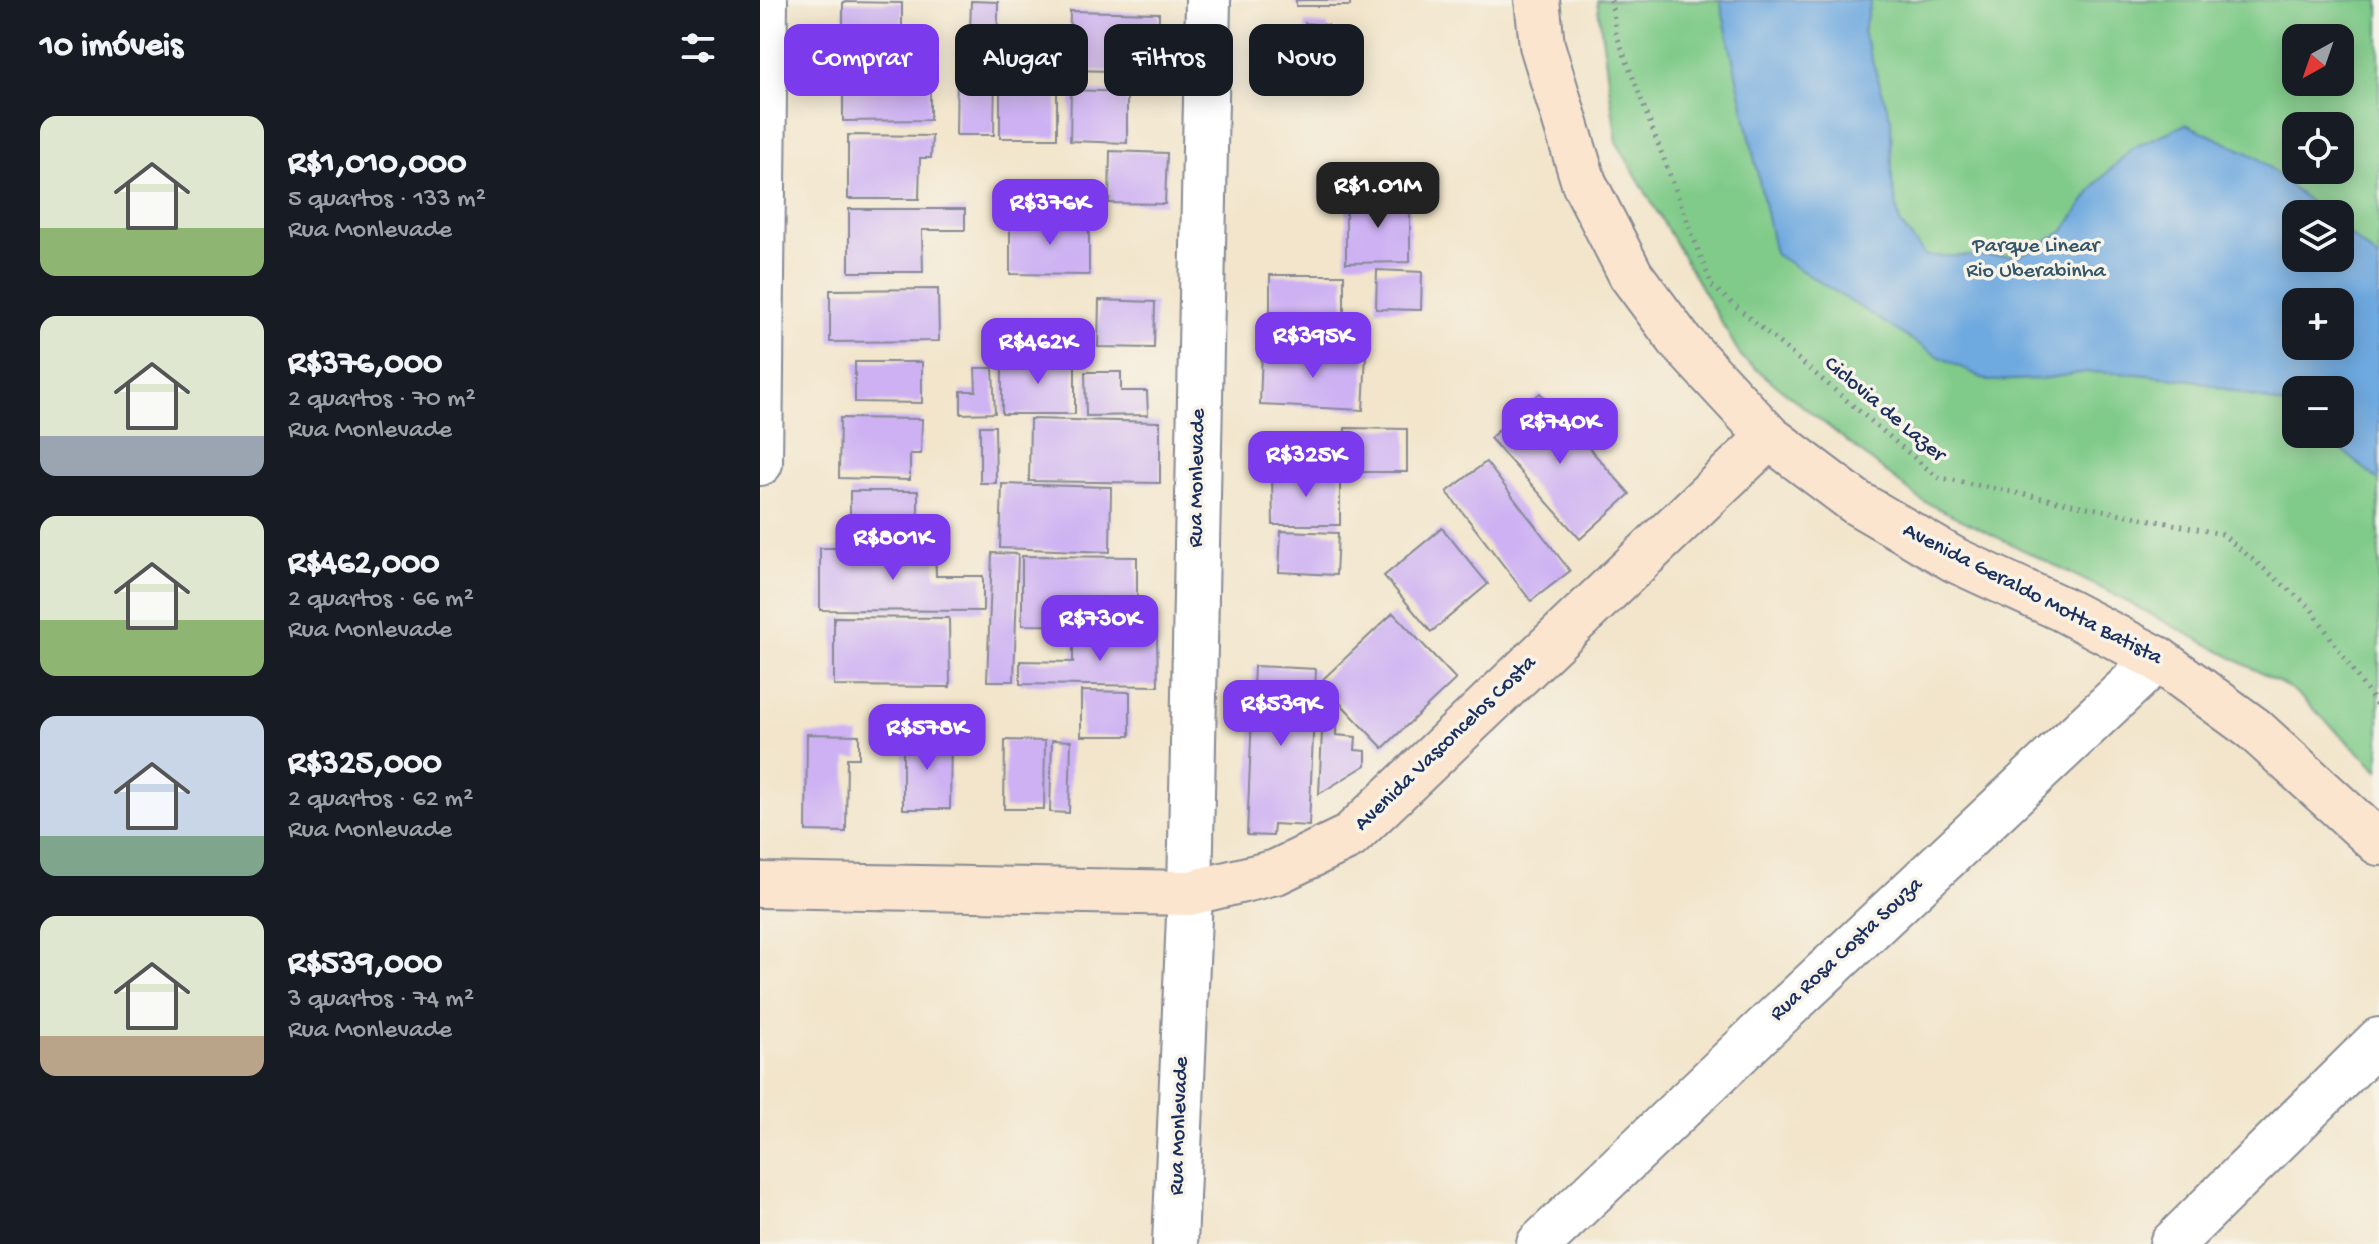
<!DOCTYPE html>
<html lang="pt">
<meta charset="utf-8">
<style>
:root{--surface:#171b24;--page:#242831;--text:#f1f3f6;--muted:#9ea1a6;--accent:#7c3aed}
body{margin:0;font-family:"Gochi Hand",sans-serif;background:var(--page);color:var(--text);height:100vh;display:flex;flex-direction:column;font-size:30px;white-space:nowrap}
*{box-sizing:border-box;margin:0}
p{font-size:26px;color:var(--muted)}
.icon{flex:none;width:44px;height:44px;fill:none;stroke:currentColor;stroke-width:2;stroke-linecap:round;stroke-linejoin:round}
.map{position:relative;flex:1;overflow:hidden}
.side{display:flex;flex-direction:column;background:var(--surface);width:760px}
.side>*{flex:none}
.guide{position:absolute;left:24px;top:24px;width:760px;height:72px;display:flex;gap:16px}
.needle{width:52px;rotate:220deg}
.tools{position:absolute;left:1522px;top:24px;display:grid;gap:16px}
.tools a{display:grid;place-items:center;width:72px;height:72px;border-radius:16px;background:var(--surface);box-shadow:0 4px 20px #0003;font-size:40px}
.price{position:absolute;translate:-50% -68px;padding:0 18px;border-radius:16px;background:var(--accent);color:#fff;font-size:26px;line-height:52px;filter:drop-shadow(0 2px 4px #0008)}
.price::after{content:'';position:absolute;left:50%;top:48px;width:24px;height:18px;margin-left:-12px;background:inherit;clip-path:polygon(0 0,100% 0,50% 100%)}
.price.on{background:#222;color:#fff}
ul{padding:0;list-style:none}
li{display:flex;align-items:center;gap:24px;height:200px;padding:0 40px}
li span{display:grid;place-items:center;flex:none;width:224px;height:160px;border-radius:16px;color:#555}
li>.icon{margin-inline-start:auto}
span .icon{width:96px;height:96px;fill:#fffc;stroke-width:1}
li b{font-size:34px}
h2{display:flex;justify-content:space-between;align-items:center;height:96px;padding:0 40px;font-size:34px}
.chip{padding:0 28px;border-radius:16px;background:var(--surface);box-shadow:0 4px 20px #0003;font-size:28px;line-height:72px}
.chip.on{background:var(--accent);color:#fff}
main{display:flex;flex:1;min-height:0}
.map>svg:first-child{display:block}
.green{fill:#80cb89;stroke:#4e7d74;stroke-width:2;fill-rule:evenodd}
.water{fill:#6ea9df;stroke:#446c9e;stroke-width:2;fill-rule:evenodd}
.building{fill:#cdb1f3}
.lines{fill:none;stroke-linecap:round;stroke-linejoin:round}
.street-casing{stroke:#868a94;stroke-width:48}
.secondary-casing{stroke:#868a94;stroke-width:48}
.path{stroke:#868a94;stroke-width:5;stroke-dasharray:2 6;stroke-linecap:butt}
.street{stroke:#fff;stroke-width:44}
.secondary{stroke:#fbe5cf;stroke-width:44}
.labels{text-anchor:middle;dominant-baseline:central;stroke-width:7;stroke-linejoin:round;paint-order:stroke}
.park-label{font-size:22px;fill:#345669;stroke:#f7f3e8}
.street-label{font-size:22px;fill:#1b2f5e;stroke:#f7f3e8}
</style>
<main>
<section class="side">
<h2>10 imóveis<svg class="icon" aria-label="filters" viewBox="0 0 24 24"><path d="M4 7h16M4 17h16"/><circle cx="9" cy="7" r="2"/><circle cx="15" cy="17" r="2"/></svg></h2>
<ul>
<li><span style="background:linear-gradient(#dfe7d0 70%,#8fb573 0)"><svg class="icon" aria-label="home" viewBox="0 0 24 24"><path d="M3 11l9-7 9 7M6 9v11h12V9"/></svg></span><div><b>R$1,010,000</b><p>5 quartos · 133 m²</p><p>Rua Monlevade</p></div></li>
<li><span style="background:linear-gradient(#dfe7d0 75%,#9aa5b1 0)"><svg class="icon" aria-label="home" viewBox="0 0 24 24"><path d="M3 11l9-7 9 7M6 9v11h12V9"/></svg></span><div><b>R$376,000</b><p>2 quartos · 70 m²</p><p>Rua Monlevade</p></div></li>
<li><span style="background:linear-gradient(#dfe7d0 65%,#8fb573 0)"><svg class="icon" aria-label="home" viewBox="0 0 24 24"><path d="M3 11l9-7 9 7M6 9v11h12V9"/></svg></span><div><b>R$462,000</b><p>2 quartos · 66 m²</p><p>Rua Monlevade</p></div></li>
<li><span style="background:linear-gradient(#c9d6e8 75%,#7fa58c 0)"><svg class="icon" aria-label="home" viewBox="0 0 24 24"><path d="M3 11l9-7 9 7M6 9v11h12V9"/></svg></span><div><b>R$325,000</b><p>2 quartos · 62 m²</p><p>Rua Monlevade</p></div></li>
<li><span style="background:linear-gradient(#dfe7d0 75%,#b9a48a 0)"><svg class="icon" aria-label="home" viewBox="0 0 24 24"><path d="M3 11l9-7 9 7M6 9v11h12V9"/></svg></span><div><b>R$539,000</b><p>3 quartos · 74 m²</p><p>Rua Monlevade</p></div></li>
</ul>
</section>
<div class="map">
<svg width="1619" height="1244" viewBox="0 0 1619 1244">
<rect width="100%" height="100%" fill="#f7f3e8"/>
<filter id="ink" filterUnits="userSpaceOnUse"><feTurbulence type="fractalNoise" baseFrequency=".0125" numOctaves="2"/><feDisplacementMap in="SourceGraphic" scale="16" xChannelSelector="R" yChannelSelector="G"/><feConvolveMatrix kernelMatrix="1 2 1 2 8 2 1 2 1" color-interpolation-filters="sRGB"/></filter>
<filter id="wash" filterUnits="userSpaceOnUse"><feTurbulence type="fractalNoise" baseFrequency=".006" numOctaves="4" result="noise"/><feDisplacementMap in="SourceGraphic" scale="32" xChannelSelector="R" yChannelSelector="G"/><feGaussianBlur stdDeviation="1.8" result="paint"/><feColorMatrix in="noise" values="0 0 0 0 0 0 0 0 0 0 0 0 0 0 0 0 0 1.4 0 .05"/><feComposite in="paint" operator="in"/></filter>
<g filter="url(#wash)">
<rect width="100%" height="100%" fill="#f2e5cb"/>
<path class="green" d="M 837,0 L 1619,0 L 1619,771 L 1533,690 L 1349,592 L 1161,500 L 982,358 L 857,143 ZM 1536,38 L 1580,38 L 1580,82 L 1536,82 ZM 1536,126 L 1580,126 L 1580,170 L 1536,170 ZM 1536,214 L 1580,214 L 1580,258 L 1536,258 ZM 1536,302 L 1580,302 L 1580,346 L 1536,346 ZM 1536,390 L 1580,390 L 1580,434 L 1536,434 Z"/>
<path class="water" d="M 960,0 L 1111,0 L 1103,32 L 1131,119 L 1132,181 L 1140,223 L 1166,256 L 1259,256 L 1303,232 L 1337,183 L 1372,148 L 1426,124 L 1497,157 L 1564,214 L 1536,214 L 1536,258 L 1580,258 L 1580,227 L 1615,256 L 1619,262 L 1619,481 L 1563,434 L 1580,434 L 1580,390 L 1536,390 L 1536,411 L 1531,407 L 1433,380 L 1377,374 L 1327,372 L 1282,379 L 1228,381 L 1176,355 L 1015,254 ZM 1536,302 L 1580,302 L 1580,346 L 1536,346 Z"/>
<g id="blocks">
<g class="building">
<rect x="536" y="0" width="54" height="6"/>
<path d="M 211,1 L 238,2 L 237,68 L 209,67 Z"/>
<path d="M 83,2 L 142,3 L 142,59 L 83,58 Z"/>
<path d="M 310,11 L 399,13 L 398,72 L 309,70 Z"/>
<path d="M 545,23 L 568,25 L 567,74 L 543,73 L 544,63 L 508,63 L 509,32 L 545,32 Z"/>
<path d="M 83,64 L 141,64 L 141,74 L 170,74 L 170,120 L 83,121 Z"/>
<path d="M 197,71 L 235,72 L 234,135 L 196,135 Z"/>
<rect x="240" y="74" width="57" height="64"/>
<path d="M 311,90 L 367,92 L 367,143 L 310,141 Z"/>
<path d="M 88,135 L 172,136 L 171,158 L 160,158 L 159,199 L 88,199 Z"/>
<path d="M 350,151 L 407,153 L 405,204 L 349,203 Z"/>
<path d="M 586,197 L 650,197 L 650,262 L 586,263 Z"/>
<path d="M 89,209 L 205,209 L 205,230 L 162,230 L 163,272 L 89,272 Z"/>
<path d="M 250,219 L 329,220 L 329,275 L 250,274 Z"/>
<path d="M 617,270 L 662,272 L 661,310 L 616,309 Z"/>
<rect x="510" y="275" width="74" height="49"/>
<path d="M 178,289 L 179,341 L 70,342 L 70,290 Z"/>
<path d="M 339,300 L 395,302 L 394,348 L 338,347 Z"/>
<path d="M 502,350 L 606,355 L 603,410 L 500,405 Z"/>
<rect x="242" y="359" width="73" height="55"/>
<path d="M 95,362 L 162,362 L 162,403 L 95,402 Z"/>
<path d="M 215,368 L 233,368 L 235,413 L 201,414 L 201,391 L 216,391 Z"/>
<path d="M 325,372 L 361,372 L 361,391 L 387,391 L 388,415 L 326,416 Z"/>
<path d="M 780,393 L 870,494 L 820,539 L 730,438 Z"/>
<path d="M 80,418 L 162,419 L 161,454 L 150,454 L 150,480 L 79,478 Z"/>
<path d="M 270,419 L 400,422 L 400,483 L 269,481 Z"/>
<path d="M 220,426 L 235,426 L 236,483 L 220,483 Z"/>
<path d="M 585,428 L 647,429 L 647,472 L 585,472 Z"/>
<path d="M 726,462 L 810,571 L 771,601 L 687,492 Z"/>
<path d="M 512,474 L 580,474 L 580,525 L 513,525 Z"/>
<path d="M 242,484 L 351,487 L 350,552 L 240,548 Z"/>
<path d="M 90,491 L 158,491 L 158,540 L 90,539 Z"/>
<path d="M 682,528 L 728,584 L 671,632 L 624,576 Z"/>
<path d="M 521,531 L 578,533 L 576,575 L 519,572 Z"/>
<path d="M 60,548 L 175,548 L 176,576 L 223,576 L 223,611 L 60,610 Z"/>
<path d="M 232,553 L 258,554 L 254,681 L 227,681 Z"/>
<path d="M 262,556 L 377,557 L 377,626 L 262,625 Z"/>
<path d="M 633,613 L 696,679 L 623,748 L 560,682 Z"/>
<path d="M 74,617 L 189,618 L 190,687 L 74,686 Z"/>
<path d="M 313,633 L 397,635 L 398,686 L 260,684 L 260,661 L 313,662 Z"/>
<path d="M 494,666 L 556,669 L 549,826 L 514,824 L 513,836 L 487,835 Z"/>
<path d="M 564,690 L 577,708 L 576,735 L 596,737 L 595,750 L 606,751 L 606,765 L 559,794 Z"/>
<path d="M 321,691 L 370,692 L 370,736 L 321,736 Z"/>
<path d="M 47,734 L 99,735 L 99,758 L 87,758 L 86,832 L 46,831 Z"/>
<path d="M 143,734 L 191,735 L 190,809 L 143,809 Z"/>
<path d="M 245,740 L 285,741 L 284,809 L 244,809 Z"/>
<path d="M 292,740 L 311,741 L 309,813 L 290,812 Z"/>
</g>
</g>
</g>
<g filter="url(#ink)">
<use href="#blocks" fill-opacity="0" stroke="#868a94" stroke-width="2"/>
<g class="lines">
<defs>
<g id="street">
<path d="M 0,463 L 5,0"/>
<path d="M 415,1244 L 430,893 L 448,0"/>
<path d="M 779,1244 L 1004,1029 L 1398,659"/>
<path d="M 1412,1244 L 1619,1040"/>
</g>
<g id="secondary">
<path d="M 777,0 L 782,45 L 824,183 L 871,275 L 920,341 L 1009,437 L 1097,503 L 1195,560 L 1302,609 L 1398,659 L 1494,729 L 1619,843"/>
<path d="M 0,885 L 430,893 L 516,872 L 589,837 L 1009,437"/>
</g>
</defs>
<use href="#street" class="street-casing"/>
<use href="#secondary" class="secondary-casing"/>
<path class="path" d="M 851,0 L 856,33 L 952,286 L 1177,477 L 1462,534 L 1550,607 L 1619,709"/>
<use href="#street" class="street"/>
<use href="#secondary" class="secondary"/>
</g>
</g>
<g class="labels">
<g class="park-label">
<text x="1276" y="247">Parque Linear<tspan x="1276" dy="25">Rio Uberabinha</tspan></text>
</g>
<g class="street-label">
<text transform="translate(1124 410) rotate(40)">Ciclovia de Lazer</text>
<text transform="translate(438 478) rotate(-89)">Rua Monlevade</text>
<text transform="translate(1272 595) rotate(27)">Avenida Geraldo Motta Batista</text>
<text transform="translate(686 744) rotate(-44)">Avenida Vasconcelos Costa</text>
<text transform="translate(1087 950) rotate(-43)">Rua Rosa Costa Souza</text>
<text transform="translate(420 1126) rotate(-88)">Rua Monlevade</text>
</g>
</g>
</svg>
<div class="tools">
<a><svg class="needle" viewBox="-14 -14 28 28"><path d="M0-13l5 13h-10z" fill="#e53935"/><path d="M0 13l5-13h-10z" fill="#9ea1a6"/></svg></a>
<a><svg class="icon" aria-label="locate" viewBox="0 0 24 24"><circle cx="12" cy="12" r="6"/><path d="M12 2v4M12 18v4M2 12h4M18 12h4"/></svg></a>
<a><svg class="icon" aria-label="layers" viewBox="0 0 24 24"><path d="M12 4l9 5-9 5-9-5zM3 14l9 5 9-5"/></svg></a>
<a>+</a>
<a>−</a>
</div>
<b class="price on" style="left:618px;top:230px">R$1.01M</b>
<b class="price" style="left:290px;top:247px">R$376K</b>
<b class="price" style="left:553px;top:380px">R$395K</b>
<b class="price" style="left:278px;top:386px">R$462K</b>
<b class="price" style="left:800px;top:466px">R$740K</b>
<b class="price" style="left:546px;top:499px">R$325K</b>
<b class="price" style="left:133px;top:582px">R$801K</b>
<b class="price" style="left:340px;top:663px">R$730K</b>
<b class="price" style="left:521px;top:748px">R$539K</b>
<b class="price" style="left:167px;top:772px">R$578K</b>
<div class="guide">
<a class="chip on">Comprar</a>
<a class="chip">Alugar</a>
<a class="chip">Filtros</a>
<a class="chip">Novo</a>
</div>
</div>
</main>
